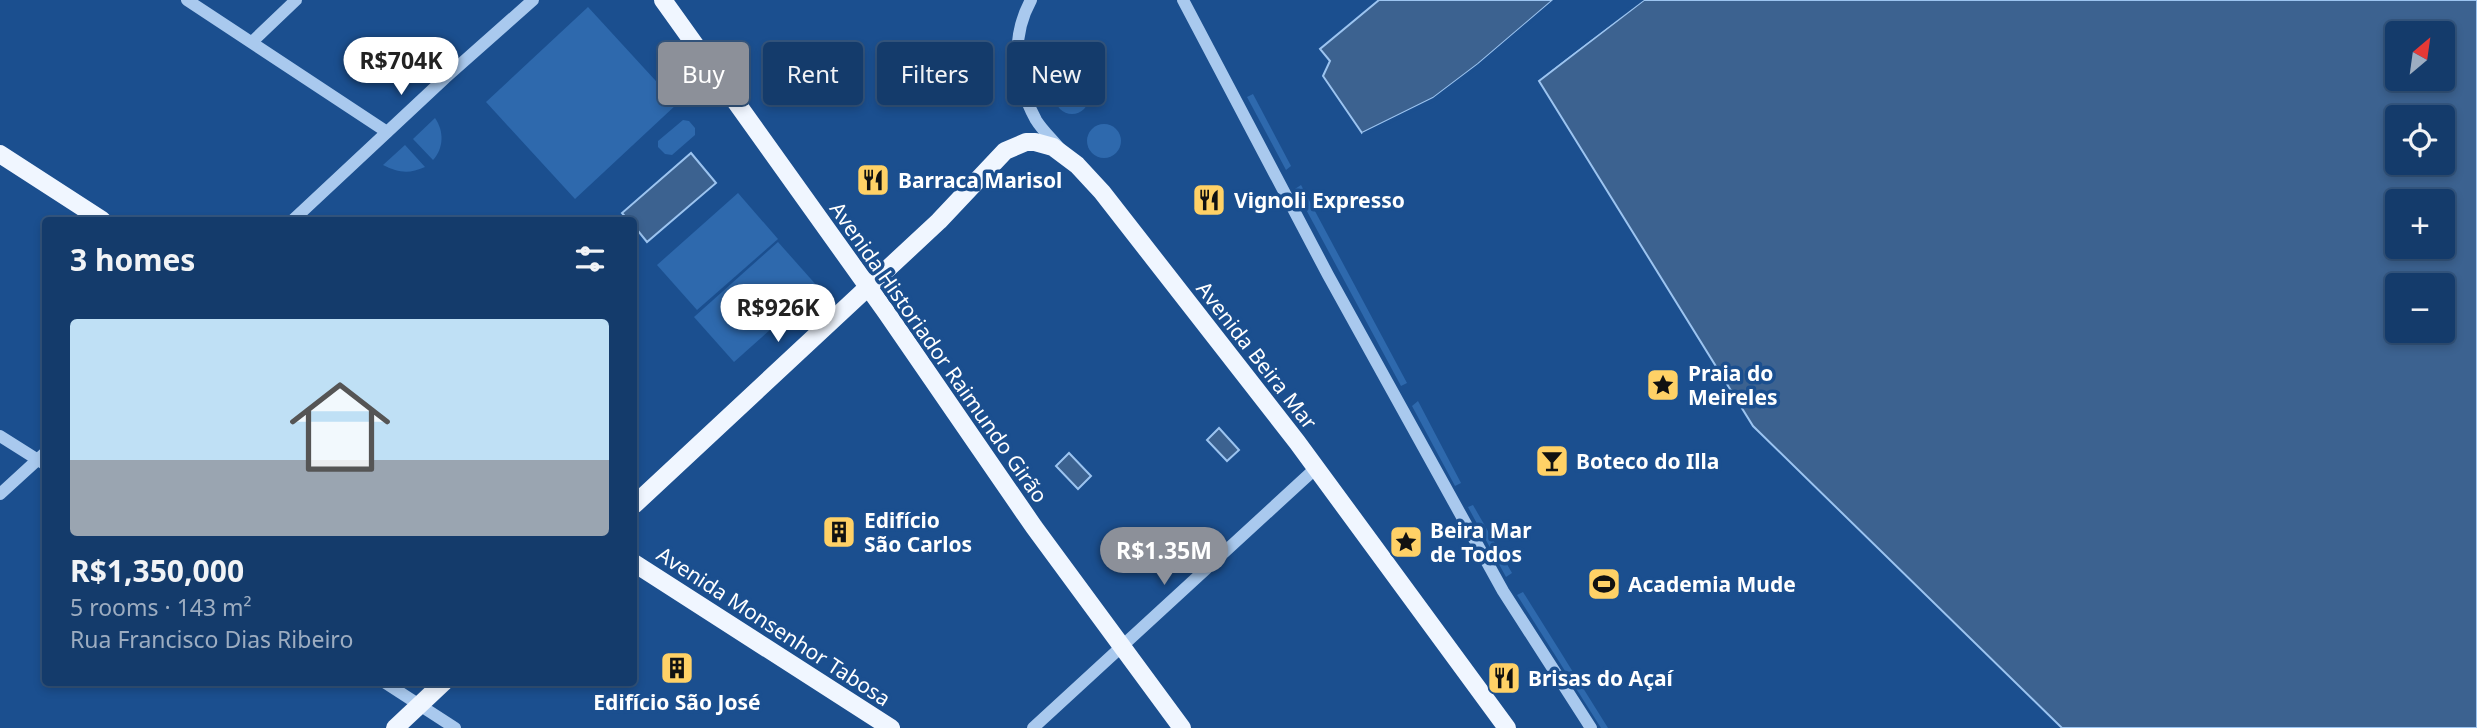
<!DOCTYPE html>
<meta charset="utf-8">
<style>
:root{--surface:#143b6b;--page:#1d4271;--text:#f1f3f6;--muted:#9dadc1;--line:#33557e;--accent:#8c9099}
body{margin:0;font-family:"Noto Sans",sans-serif;background:var(--page);color:var(--text);height:100vh;display:flex;flex-direction:column;font-size:26px;white-space:nowrap}
*{box-sizing:border-box;margin:0}
p{font-size:23px;color:var(--muted)}
.icon{flex:none;width:38px;height:38px;fill:none;stroke:currentColor;stroke-width:2;stroke-linecap:round;stroke-linejoin:round}
.map{position:relative;flex:1;overflow:hidden}
.side{position:absolute;left:42px;top:217px;width:595px;height:469px;display:flex;flex-direction:column;background:var(--surface);border-radius:7px;box-shadow:0 4px 10px #0003,0 0 0 2px var(--line)}
.side>*{flex:none}
.guide{position:absolute;left:658px;top:42px;width:665px;height:63px;display:flex;gap:14px}
.needle{width:46px;rotate:29deg}
.controls{position:absolute;left:2385px;top:21px;display:grid;gap:14px}
.controls a{display:grid;place-items:center;width:70px;height:70px;border-radius:7px;background:var(--surface);box-shadow:0 4px 10px #0003,0 0 0 2px var(--line);font-size:35px}
.price{position:absolute;translate:-50% -60px;padding:0 16px;border-radius:24px;background:#fff;color:#222;font-size:23px;line-height:46px;filter:drop-shadow(0 2px 4px #0008)}
.price::after{content:'';position:absolute;left:50%;top:42px;width:21px;height:16px;margin-left:-10px;background:inherit;clip-path:polygon(0 0,100% 0,50% 100%)}
.price.selected{background:var(--accent);color:#fff}
ul{padding:0;list-style:none}
li{display:grid;align-content:center;gap:14px;height:371px;padding:0 28px}
li+li{border-top:2px solid var(--line)}
li span{display:grid;place-items:center;height:217px;border-radius:7px;color:#555}
li>.icon{margin-inline-start:auto}
span .icon{width:126px;height:126px;fill:#fffc;stroke-width:1}
li b{font-size:30px}
h2{display:flex;justify-content:space-between;align-items:center;height:84px;padding:0 28px;font-size:30px}
.chip{padding:0 24px;border-radius:7px;background:var(--surface);box-shadow:0 4px 10px #0003,0 0 0 2px var(--line);font-size:24px;line-height:63px}
.chip.selected{background:var(--accent);color:#fff}
.map>svg:first-child{display:block}
.green{fill:#2e69ad}
.water{fill:#3c6290;stroke:#9cc4f0;stroke-width:2;fill-rule:evenodd}
.pier{fill:#1b4f8f}
.lines{fill:none;stroke-linecap:round;stroke-linejoin:round}
.minor{stroke:#a9c9ee;stroke-width:12}
.major{stroke:#f0f6ff;stroke-width:18}
.labels{text-anchor:middle;dominant-baseline:central;stroke-width:7;stroke-linejoin:round;paint-order:stroke}
.poi-label{font-size:21px;font-weight:bold;fill:#fff;stroke:#1b4f8f;text-anchor:start}
.street-label{font-size:21px;fill:#fff;stroke:#1b4f8f}
</style>
<div class="map">
<svg width="2477" height="728" viewBox="0 0 2477 728">
<rect width="100%" height="100%" fill="#1b4f8f"/>
<g class="green">
<path d="M 588,7 L 677,104 L 575,199 L 486,102 Z"/>
<circle cx="1072" cy="97" r="17"/>
<path d="M 1253,94 L 1291,166 L 1286,170 L 1247,97 Z"/>
<path d="M 435,118 C 444,131 444,148 433,160 L 413,139 Z"/>
<path d="M 683,120 L 689,121 L 695,128 L 695,135 L 672,155 L 665,154 L 658,147 L 658,141 Z"/>
<circle cx="1104" cy="141" r="17"/>
<path d="M 405,145 L 425,167 C 409,174 399,173 383,165 Z"/>
<path d="M 1301,185 L 1407,383 L 1401,386 L 1295,189 Z"/>
<path d="M 738,193 L 778,239 L 697,310 L 657,265 Z"/>
<path d="M 778,242 L 818,287 L 734,362 L 694,317 Z"/>
<path d="M 1418,401 L 1461,483 L 1455,486 L 1412,406 Z"/>
<path d="M 1473,505 L 1512,573 L 1506,577 L 1468,507 Z"/>
<path d="M 1523,592 L 1608,728 L 1601,728 L 1517,595 Z"/>
</g>
<g class="water">
<path d="M 1379,0 L 1553,0 L 1478,64 L 1433,98 L 1362,133 L 1323,76 L 1330,61 L 1320,49 Z"/>
<path d="M 1644,0 L 2477,0 L 2477,728 L 2062,728 L 1753,426 L 1539,81 ZM 2398,33 L 2443,33 L 2443,79 L 2398,79 ZM 2398,117 L 2443,117 L 2443,163 L 2398,163 ZM 2398,201 L 2443,201 L 2443,247 L 2398,247 ZM 2398,285 L 2443,285 L 2443,331 L 2398,331 Z"/>
<path d="M 691,153 L 716,183 L 647,242 L 634,226 L 634,220 L 628,220 L 622,213 Z"/>
<path d="M 1219,428 L 1239,450 L 1227,461 L 1207,440 Z"/>
<path d="M 1069,453 L 1091,476 L 1078,489 L 1056,466 Z"/>
</g>
<g class="pier">
<path d="M 1553,0 L 1557,0 L 1480,66 L 1435,101 L 1364,136 L 1362,133 L 1433,98 L 1478,64 Z"/>
<path d="M 1638,0 L 1644,0 L 1535,82 L 1537,79 Z"/>
</g>
<g class="lines">
<g class="minor">
<path d="M 187,0 L 387,132"/>
<path d="M 1031,0 C 1010,38 1015,82 1036,120 C 1042,130 1053,140 1060,149"/>
<path d="M 1183,0 L 1328,275 L 1503,591 L 1591,728"/>
<path d="M 252,42 L 296,0"/>
<path d="M 293,220 L 445,78 L 533,0"/>
<path d="M 0,436 L 46,465"/>
<path d="M 0,494 L 46,452"/>
<path d="M 384,682 L 455,728"/>
<path d="M 1033,728 L 1316,468"/>
</g>
<g class="major">
<path d="M 663,0 L 886,312 L 1034,527 L 1182,728"/>
<path d="M 0,154 L 102,220"/>
<path d="M 634,505 L 939,221 L 1005,151 L 1026,142 L 1035,142 L 1053,147 L 1077,165 L 1102,192 L 1297,442 L 1507,728"/>
<path d="M 634,563 L 891,728"/>
<path d="M 395,728 L 444,682"/>
</g>
</g>
<defs>
<symbol id="restaurant-square" viewBox="-11 -11 22 22"><rect x="-9" y="-9" width="18" height="18" rx="4" fill="#ffd166" stroke="#1b4f8f"/><path d="M-5-6h1v4h1v-4h1v4h1v-4h1v5L-1.5 .5V6h-2V.5L-5-1ZM5-6V6H3V1.5H1.5Q1.5-4 5-6Z" fill="#111"/></symbol>
<symbol id="sight-square" viewBox="-11 -11 22 22"><rect x="-9" y="-9" width="18" height="18" rx="4" fill="#ffd166" stroke="#1b4f8f"/><path d="M0-6L1.8-2.2L6-1.7L2.9 1.2L3.7 5.4L0 3.3L-3.7 5.4L-2.9 1.2L-6-1.7L-1.8-2.2Z" fill="#111"/></symbol>
<symbol id="bar-square" viewBox="-11 -11 22 22"><rect x="-9" y="-9" width="18" height="18" rx="4" fill="#ffd166" stroke="#1b4f8f"/><path d="M-6-5H6L.8 .8V4.5H3.5V6h-7V4.5H-.8V.8Z" fill="#111"/></symbol>
<symbol id="building-square" viewBox="-11 -11 22 22"><rect x="-9" y="-9" width="18" height="18" rx="4" fill="#ffd166" stroke="#1b4f8f"/><path d="M-4-6H4V6H1V3H-1V6H-4ZM-2.5-4.3h1.7v1.8h-1.7ZM.8-4.3h1.7v1.8H.8ZM-2.5-1h1.7V.8h-1.7ZM.8-1h1.7V.8H.8Z" fill="#111"/></symbol>
<symbol id="stadium-square" viewBox="-11 -11 22 22"><rect x="-9" y="-9" width="18" height="18" rx="4" fill="#ffd166" stroke="#1b4f8f"/><path d="M0-5a6.5 5 0 1 0 0 10a6.5 5 0 1 0 0-10ZM-3.5-1.8h7v3.6h-7Z" fill="#111"/></symbol>
</defs>
<g fill-rule="evenodd">
<use href="#restaurant-square" x="854" y="161" width="38" height="38"/>
<use href="#restaurant-square" x="1190" y="181" width="38" height="38"/>
<use href="#sight-square" x="1644" y="366" width="38" height="38"/>
<use href="#bar-square" x="1533" y="442" width="38" height="38"/>
<use href="#building-square" x="820" y="513" width="38" height="38"/>
<use href="#sight-square" x="1387" y="523" width="38" height="38"/>
<use href="#stadium-square" x="1585" y="565" width="38" height="38"/>
<use href="#building-square" x="658" y="649" width="38" height="38"/>
<use href="#restaurant-square" x="1485" y="659" width="38" height="38"/>
</g>
<g class="labels">
<g class="poi-label">
<text x="898" y="180">Barraca Marisol</text>
<text x="1234" y="200">Vignoli Expresso</text>
<text x="1688" y="373">Praia do<tspan x="1688" dy="24">Meireles</tspan></text>
<text x="1576" y="461">Boteco do Illa</text>
<text x="864" y="520">Edifício<tspan x="864" dy="24">São Carlos</tspan></text>
<text x="1430" y="530">Beira Mar<tspan x="1430" dy="24">de Todos</tspan></text>
<text x="1628" y="584">Academia Mude</text>
<text x="1528" y="678">Brisas do Açaí</text>
<text x="677" y="702" text-anchor="middle">Edifício São José</text>
</g>
<g class="street-label">
<text transform="translate(939 352) rotate(55)">Avenida Historiador Raimundo Girão</text>
<text transform="translate(1257 355) rotate(52)">Avenida Beira Mar</text>
<text transform="translate(774 626) rotate(33)">Avenida Monsenhor Tabosa</text>
</g>
</g>
</svg>
<div class="controls">
<a><svg class="needle" viewBox="-14 -14 28 28"><path d="M0-13l5 13h-10z" fill="#e53935"/><path d="M0 13l5-13h-10z" fill="#9dadc1"/></svg></a>
<a><svg class="icon" aria-label="locate" viewBox="0 0 24 24"><circle cx="12" cy="12" r="6"/><path d="M12 2v4M12 18v4M2 12h4M18 12h4"/></svg></a>
<a>+</a>
<a>−</a>
</div>
<b class="price" style="left:401px;top:97px">R$704K</b>
<b class="price" style="left:778px;top:344px">R$926K</b>
<b class="price selected" style="left:1164px;top:587px">R$1.35M</b>
<div class="guide">
<a class="chip selected">Buy</a>
<a class="chip">Rent</a>
<a class="chip">Filters</a>
<a class="chip">New</a>
</div>
<section class="side">
<h2>3 homes<svg class="icon" aria-label="filters" viewBox="0 0 24 24"><path d="M4 7h16M4 17h16"/><circle cx="9" cy="7" r="2"/><circle cx="15" cy="17" r="2"/></svg></h2>
<ul>
<li><span style="background:linear-gradient(#bfe0f5 65%,#9aa5b1 0)"><svg class="icon" aria-label="home" viewBox="0 0 24 24"><path d="M3 11l9-7 9 7M6 9v11h12V9"/></svg></span><div><b>R$1,350,000</b><p>5 rooms · 143 m²</p><p>Rua Francisco Dias Ribeiro</p></div></li>
</ul>
</section>
</div>
